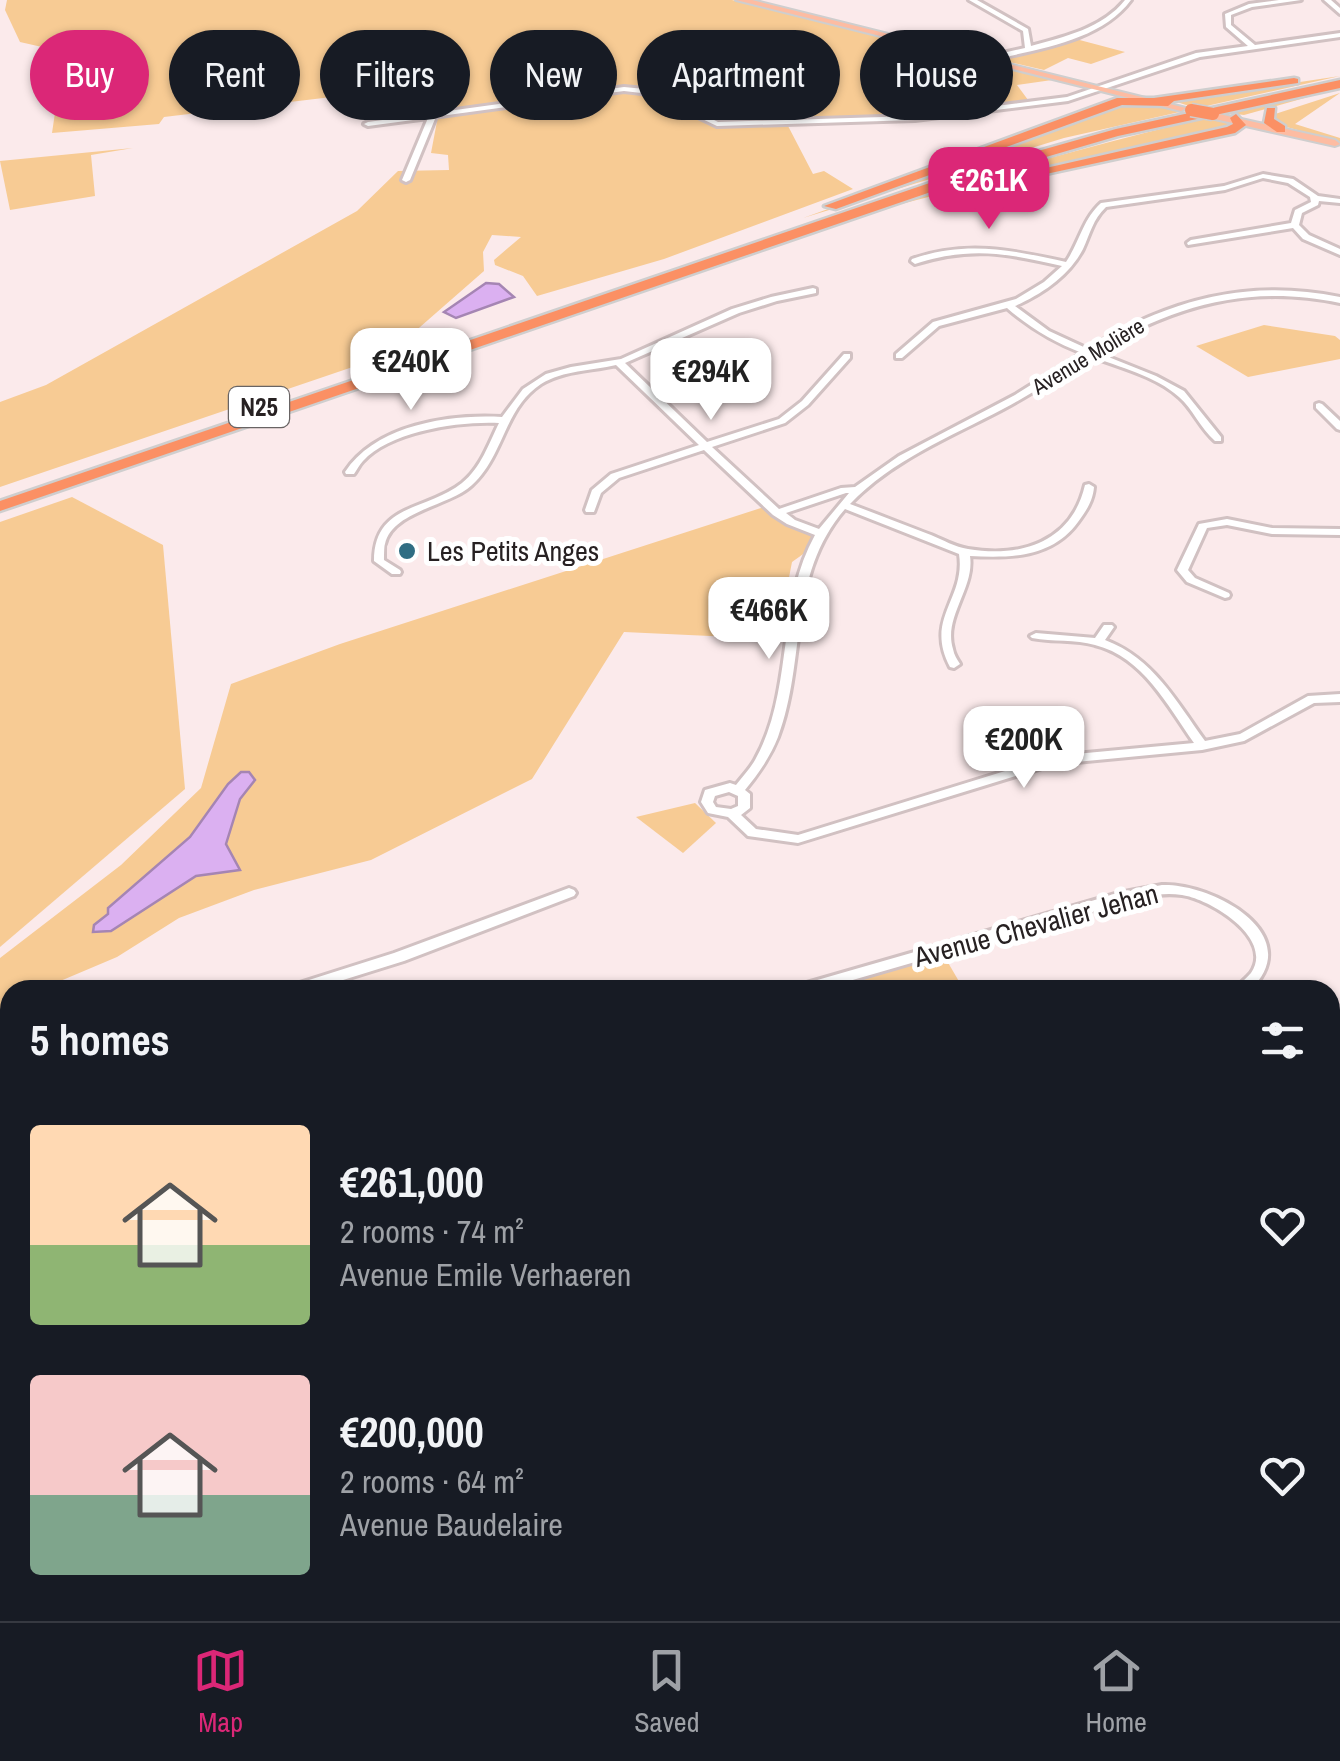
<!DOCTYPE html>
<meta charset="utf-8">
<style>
:root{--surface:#171b24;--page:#20242c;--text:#f1f3f6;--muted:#9ea1a6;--line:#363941;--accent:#db2777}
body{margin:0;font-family:"Archivo Narrow",sans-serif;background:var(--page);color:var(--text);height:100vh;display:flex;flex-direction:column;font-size:38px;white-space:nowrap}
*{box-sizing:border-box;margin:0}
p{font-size:32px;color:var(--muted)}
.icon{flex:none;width:55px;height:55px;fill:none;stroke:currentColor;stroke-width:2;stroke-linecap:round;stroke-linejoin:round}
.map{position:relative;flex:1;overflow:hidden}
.drawer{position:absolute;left:0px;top:980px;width:1340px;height:642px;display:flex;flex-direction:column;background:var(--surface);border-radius:30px 30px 0 0;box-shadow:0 2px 8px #0004}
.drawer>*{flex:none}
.guide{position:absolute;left:30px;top:30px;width:1280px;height:90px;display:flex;gap:20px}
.price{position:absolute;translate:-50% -85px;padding:0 22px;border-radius:20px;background:#fff;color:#222;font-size:32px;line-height:65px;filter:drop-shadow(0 2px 5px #0008)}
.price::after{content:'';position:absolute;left:50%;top:60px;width:30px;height:22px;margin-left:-15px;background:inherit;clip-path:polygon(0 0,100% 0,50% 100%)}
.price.current{background:var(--accent);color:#fff}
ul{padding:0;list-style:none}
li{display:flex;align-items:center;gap:30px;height:250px;padding:0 30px}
li span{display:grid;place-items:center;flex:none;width:280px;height:200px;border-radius:10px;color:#555}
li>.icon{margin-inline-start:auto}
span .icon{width:120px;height:120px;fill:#fffc;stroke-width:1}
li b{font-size:42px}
h2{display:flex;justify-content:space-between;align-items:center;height:120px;padding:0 30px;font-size:42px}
.tag{padding:0 35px;border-radius:45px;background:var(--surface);box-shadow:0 2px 8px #0004;font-size:35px;line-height:90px}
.tag.current{background:var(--accent);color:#fff}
.menu{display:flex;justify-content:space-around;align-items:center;height:140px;border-top:2px solid var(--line);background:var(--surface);font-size:28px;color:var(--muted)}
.menu a{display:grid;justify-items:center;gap:5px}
.menu .current{color:var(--accent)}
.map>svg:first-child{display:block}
.green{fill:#f7cb94}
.water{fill:#dbb0f1;stroke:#a585b3;stroke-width:2.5}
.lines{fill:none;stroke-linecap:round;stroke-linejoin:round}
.minor-casing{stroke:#d1c1c2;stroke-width:6}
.major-casing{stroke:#cfcece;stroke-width:4}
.highway-casing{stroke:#cfcece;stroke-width:5}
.minor{fill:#fff;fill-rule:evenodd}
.major{fill:#fdbca2;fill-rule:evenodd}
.highway{fill:#fb9064;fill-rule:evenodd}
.highway-bridge-casing{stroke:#cfcece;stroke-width:15;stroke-linecap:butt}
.highway-bridge{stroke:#fb9064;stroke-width:12}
.poi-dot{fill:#306d83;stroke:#fff;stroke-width:4}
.labels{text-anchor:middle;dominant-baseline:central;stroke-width:10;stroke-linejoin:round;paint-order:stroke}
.far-street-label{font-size:22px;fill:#272122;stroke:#fff}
.shield{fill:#fff;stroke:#686464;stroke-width:2.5}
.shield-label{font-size:25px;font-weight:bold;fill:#272122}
.poi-label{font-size:28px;fill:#272122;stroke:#fff;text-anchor:start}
.street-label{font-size:28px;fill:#272122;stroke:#fff}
</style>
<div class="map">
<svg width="1340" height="1621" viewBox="0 0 1340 1621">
<rect width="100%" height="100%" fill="#fbeaeb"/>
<g class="green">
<path d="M 7,0 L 732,0 L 1059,79 L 1017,85 L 1031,104 L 987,109 L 968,87 L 894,93 L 908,117 L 703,119 L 716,126 L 787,124 L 813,174 L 824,171 L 853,189 L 664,259 L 537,296 L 523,276 L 495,265 L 494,260 L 521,237 L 492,235 L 483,252 L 484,271 L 388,355 L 0,487 L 0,402 L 46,385 L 357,211 L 398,171 L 449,170 L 448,155 L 431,153 L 438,116 L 379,122 L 386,104 L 360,105 L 357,94 L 164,117 L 159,124 L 52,133 L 64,52 L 20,42 L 5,10 Z"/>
<path d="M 1072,38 L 1125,52 L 1091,64 L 1068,58 L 1044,70 L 1001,60 Z"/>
<path d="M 1340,76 L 1064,138 L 803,218 L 1098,112 L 1139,101 L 1175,109 L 1189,106 L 1177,102 L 1186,99 Z"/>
<path d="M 1340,88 L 1244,115 L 1220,112 L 1206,117 L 1232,124 L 1232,128 L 1048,166 L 851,217 C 1013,166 1174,122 1340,88 Z"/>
<path d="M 1340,93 L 1295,124 L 1340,138 L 1340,142 L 1276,124 L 1272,115 Z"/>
<path d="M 133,148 L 91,155 L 95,196 L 10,210 L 0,161 Z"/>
<path d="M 604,293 L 599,296 L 0,501 L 0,500 Z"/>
<path d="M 1264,325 L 1335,336 L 1340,340 L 1340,359 L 1248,377 L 1196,346 Z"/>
<path d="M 72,497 L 163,545 L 185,789 L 0,947 L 0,522 Z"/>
<path d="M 764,507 L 788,525 L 816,537 L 806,552 L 792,562 L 777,639 L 624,632 L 532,779 L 371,860 L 254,890 L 179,918 L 117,957 L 39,990 L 10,990 L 10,1010 L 0,1017 L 0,958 L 121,865 L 201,788 L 231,684 L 340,644 Z"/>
<path d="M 695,803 L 716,823 L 683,853 L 636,817 Z"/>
<path d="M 943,954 L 964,990 L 819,989 Z"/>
</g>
<g class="water">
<path d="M 486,283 L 499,284 L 514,297 L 456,318 L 444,312 Z"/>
<path d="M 241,772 L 249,772 L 255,780 L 240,799 L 226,844 L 240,870 L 196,876 L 111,931 L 93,932 L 94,925 L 108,914 L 108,908 L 190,837 L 228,784 Z"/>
</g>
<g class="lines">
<defs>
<g id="minor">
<path d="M 969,0 L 977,0 L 1028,29 L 1031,46 C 1064,37 1103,28 1125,0 L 1131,0 C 1100,42 1036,49 988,61 L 984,59 L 985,57 L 1025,48 L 1023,31 Z"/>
<path d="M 1279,0 L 1301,0 L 1252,7 L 1231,15 L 1231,25 L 1255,45 L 1340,33 L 1340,37 L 1200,57 L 1068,101 L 915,120 L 717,126 L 650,94 L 624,91 L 433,117 L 435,119 L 410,180 L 406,182 L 402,180 L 428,118 L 368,126 L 364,124 L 368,122 L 624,87 L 655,90 L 718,122 L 915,116 L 1067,97 L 1196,53 L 1248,46 L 1226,27 L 1225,14 L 1249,4 Z"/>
<path d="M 1324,0 L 1331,0 L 1340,8 L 1340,14 Z"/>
<path d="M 1263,174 L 1293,179 L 1318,196 L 1340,199 L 1340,203 L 1319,201 L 1318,205 L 1302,213 L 1299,225 L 1309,235 L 1340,249 L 1340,255 L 1303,239 L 1293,228 L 1188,245 L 1187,243 L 1191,240 L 1291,223 L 1295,210 L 1311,202 L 1310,197 L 1288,183 L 1263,178 L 1225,190 L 1106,207 C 1093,219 1090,234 1083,249 C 1069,276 1042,294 1015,306 L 1049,331 L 1088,349 C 1167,300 1248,278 1340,297 L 1340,303 C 1250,284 1174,305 1096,352 L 1156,376 L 1184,391 L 1221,437 L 1221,441 L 1215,441 C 1200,428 1193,409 1179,397 C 1156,376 1119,367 1090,356 C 1061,375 1033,393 1003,409 C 950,437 892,460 850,504 C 877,514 904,525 931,535 C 943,540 955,547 968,549 C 1021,558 1072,542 1085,485 L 1089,484 L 1094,487 C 1093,501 1086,511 1078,522 C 1052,558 1010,558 970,556 C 975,588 943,617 953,649 C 954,655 957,659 960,664 L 954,668 L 950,667 C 924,618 966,599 959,554 L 845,509 C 787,576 807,660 778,737 C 770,757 759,773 745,790 L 750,794 L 750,808 L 741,815 L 756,829 L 798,835 L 1054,756 L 1194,743 C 1167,705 1143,657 1095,645 C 1075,639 1053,642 1032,638 L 1030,636 L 1036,633 L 1095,638 L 1104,625 L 1112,625 L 1114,627 L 1105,640 C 1153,658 1176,701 1205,741 L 1240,734 L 1308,696 L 1340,694 L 1340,702 L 1314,703 L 1244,741 L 1202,750 L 1055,764 L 798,843 L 748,836 L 728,817 L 708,813 L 701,802 L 705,790 L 730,783 L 736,785 C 742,777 750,769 755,760 C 794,691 776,605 815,535 L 787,524 L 773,515 L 704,450 L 619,478 L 601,493 L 594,512 L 586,512 L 585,510 L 592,490 L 611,474 L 699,445 L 616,365 C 591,371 564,370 541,384 C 504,408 504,456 472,485 C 450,506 392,511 385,544 C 384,545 384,559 384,560 L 400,570 L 401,572 L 400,574 L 392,574 L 374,561 C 374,503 427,511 462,483 C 481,468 489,443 499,423 C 460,421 390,431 363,461 C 359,465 357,470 354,474 L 346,474 L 345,472 C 376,425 449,414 502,417 L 523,389 L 546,374 L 571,367 L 621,359 L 732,309 L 771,297 L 813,288 L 816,289 L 816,293 L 777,301 L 739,313 L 625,363 L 707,442 L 779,419 L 802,401 L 844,354 L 850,354 L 850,358 L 808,405 L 785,423 L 712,447 L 779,509 L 841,488 L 855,487 L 899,456 L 1015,395 L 1082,353 C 1054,342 1030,328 1007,308 L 939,326 L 902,358 L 896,358 L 896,354 L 933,322 L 1016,299 L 1044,282 L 1062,266 C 1006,253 971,246 915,264 L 911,261 L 912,259 C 966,240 1012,250 1066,262 C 1079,243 1083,219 1101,203 L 1224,186 ZM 846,493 L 849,493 L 819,529 L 795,520 L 786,513 ZM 729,792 L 738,796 L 738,806 L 731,809 L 716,807 L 713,802 L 715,796 Z"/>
<path d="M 1319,403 L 1322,404 L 1340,421 L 1340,430 L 1337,429 L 1316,408 L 1316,404 Z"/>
<path d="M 1227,519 L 1272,528 L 1340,529 L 1340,535 L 1272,534 L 1227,525 L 1207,528 L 1188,570 L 1195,578 L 1229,593 L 1230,595 L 1229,597 L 1225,598 L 1187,582 L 1177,570 L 1199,524 Z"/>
<path d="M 1162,885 C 1213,883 1308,935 1250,990 L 1234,990 C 1239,984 1246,979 1251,973 C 1275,938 1210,899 1182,895 C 1161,892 1139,897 1119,903 L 818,990 L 793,990 L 795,986 L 800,985 L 1119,893 Z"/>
<path d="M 569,888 L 574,890 L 576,893 L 574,896 L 404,961 L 311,990 L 288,990 L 290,986 L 394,953 Z"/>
<path d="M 1340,1144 L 1340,1156 L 1330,1160 L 1330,1148 Z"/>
<path d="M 10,1161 L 10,1175 L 0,1179 L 0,1165 Z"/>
<path d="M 1340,1363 L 1340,1377 L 1330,1378 L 1330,1364 Z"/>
<path d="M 1340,1392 L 1340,1409 L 1330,1414 L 1330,1397 Z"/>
<path d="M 427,1612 L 445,1612 L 443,1621 L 425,1621 Z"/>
<path d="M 838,1612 L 865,1612 C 860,1621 844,1621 832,1621 L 835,1615 Z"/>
<path d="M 1155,1612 L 1174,1612 L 1177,1621 L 1159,1621 Z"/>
</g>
<g id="major">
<path d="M 736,0 L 752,0 L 1186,108 L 1181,111 Z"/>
<path d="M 1210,112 L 1335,140 L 1340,144 L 1335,146 L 1206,117 L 1205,115 Z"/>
</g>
<g id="highway">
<path d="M 1294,78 L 1298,79 L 1298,83 L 1174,101 L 1168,106 L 1122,105 L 836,209 L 824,206 L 1117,98 L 1154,98 Z"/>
<path d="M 1340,80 L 1340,88 L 1118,136 L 960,182 L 0,511 L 0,501 L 950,176 L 1116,129 Z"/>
<path d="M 1267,108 L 1275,108 L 1274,119 L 1285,126 L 1285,132 L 1277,132 L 1264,123 Z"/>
<path d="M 1236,114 L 1246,125 L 1235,133 L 986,187 L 980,183 L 1227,127 L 1233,124 L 1230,118 Z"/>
</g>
</defs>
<use href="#minor" class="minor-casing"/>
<use href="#major" class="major-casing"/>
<use href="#highway" class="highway-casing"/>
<use href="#minor" class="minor"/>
<use href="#major" class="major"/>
<use href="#highway" class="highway"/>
<defs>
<path id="highway-bridge" d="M 1191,110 L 1213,114"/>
</defs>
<use href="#highway-bridge" class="highway-bridge-casing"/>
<use href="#highway-bridge" class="highway-bridge"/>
</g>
<circle class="poi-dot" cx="407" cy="551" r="10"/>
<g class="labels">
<g class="far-street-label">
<text transform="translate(1088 356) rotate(-31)">Avenue Molière</text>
</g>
<rect class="shield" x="229" y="387" width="60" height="40" rx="8"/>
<g class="shield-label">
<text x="259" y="407">N25</text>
</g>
<g class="poi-label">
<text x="427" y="551">Les Petits Anges</text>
</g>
<g class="street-label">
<text transform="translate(1036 925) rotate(-15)">Avenue Chevalier Jehan</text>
</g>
</g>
</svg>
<b class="price current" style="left:989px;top:232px">€261K</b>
<b class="price" style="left:411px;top:413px">€240K</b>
<b class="price" style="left:711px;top:423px">€294K</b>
<b class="price" style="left:769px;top:662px">€466K</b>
<b class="price" style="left:1024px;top:791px">€200K</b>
<div class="guide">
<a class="tag current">Buy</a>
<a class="tag">Rent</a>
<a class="tag">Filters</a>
<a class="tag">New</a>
<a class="tag">Apartment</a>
<a class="tag">House</a>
</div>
<section class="drawer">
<h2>5 homes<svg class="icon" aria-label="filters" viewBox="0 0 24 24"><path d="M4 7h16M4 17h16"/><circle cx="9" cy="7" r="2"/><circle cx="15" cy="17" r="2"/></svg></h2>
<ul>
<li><span style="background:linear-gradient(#ffd9b3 60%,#8fb573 0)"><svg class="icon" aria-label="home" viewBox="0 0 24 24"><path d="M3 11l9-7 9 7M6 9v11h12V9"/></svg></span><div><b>€261,000</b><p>2 rooms · 74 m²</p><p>Avenue Emile Verhaeren</p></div><svg class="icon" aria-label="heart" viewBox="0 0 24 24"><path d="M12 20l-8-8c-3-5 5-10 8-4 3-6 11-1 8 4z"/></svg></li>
<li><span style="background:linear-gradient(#f6c9c9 60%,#7fa58c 0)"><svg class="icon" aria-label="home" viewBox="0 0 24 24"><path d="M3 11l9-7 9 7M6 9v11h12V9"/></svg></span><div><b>€200,000</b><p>2 rooms · 64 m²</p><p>Avenue Baudelaire</p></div><svg class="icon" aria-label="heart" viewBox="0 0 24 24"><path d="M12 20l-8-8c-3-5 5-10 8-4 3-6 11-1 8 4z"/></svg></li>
</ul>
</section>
</div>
<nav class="menu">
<a class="current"><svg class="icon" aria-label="map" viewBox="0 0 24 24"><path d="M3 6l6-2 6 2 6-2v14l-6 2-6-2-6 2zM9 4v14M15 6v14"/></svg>Map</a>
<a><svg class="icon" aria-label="saved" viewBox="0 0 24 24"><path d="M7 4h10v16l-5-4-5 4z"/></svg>Saved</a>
<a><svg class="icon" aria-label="home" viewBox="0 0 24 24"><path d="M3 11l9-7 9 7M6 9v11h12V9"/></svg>Home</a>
</nav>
